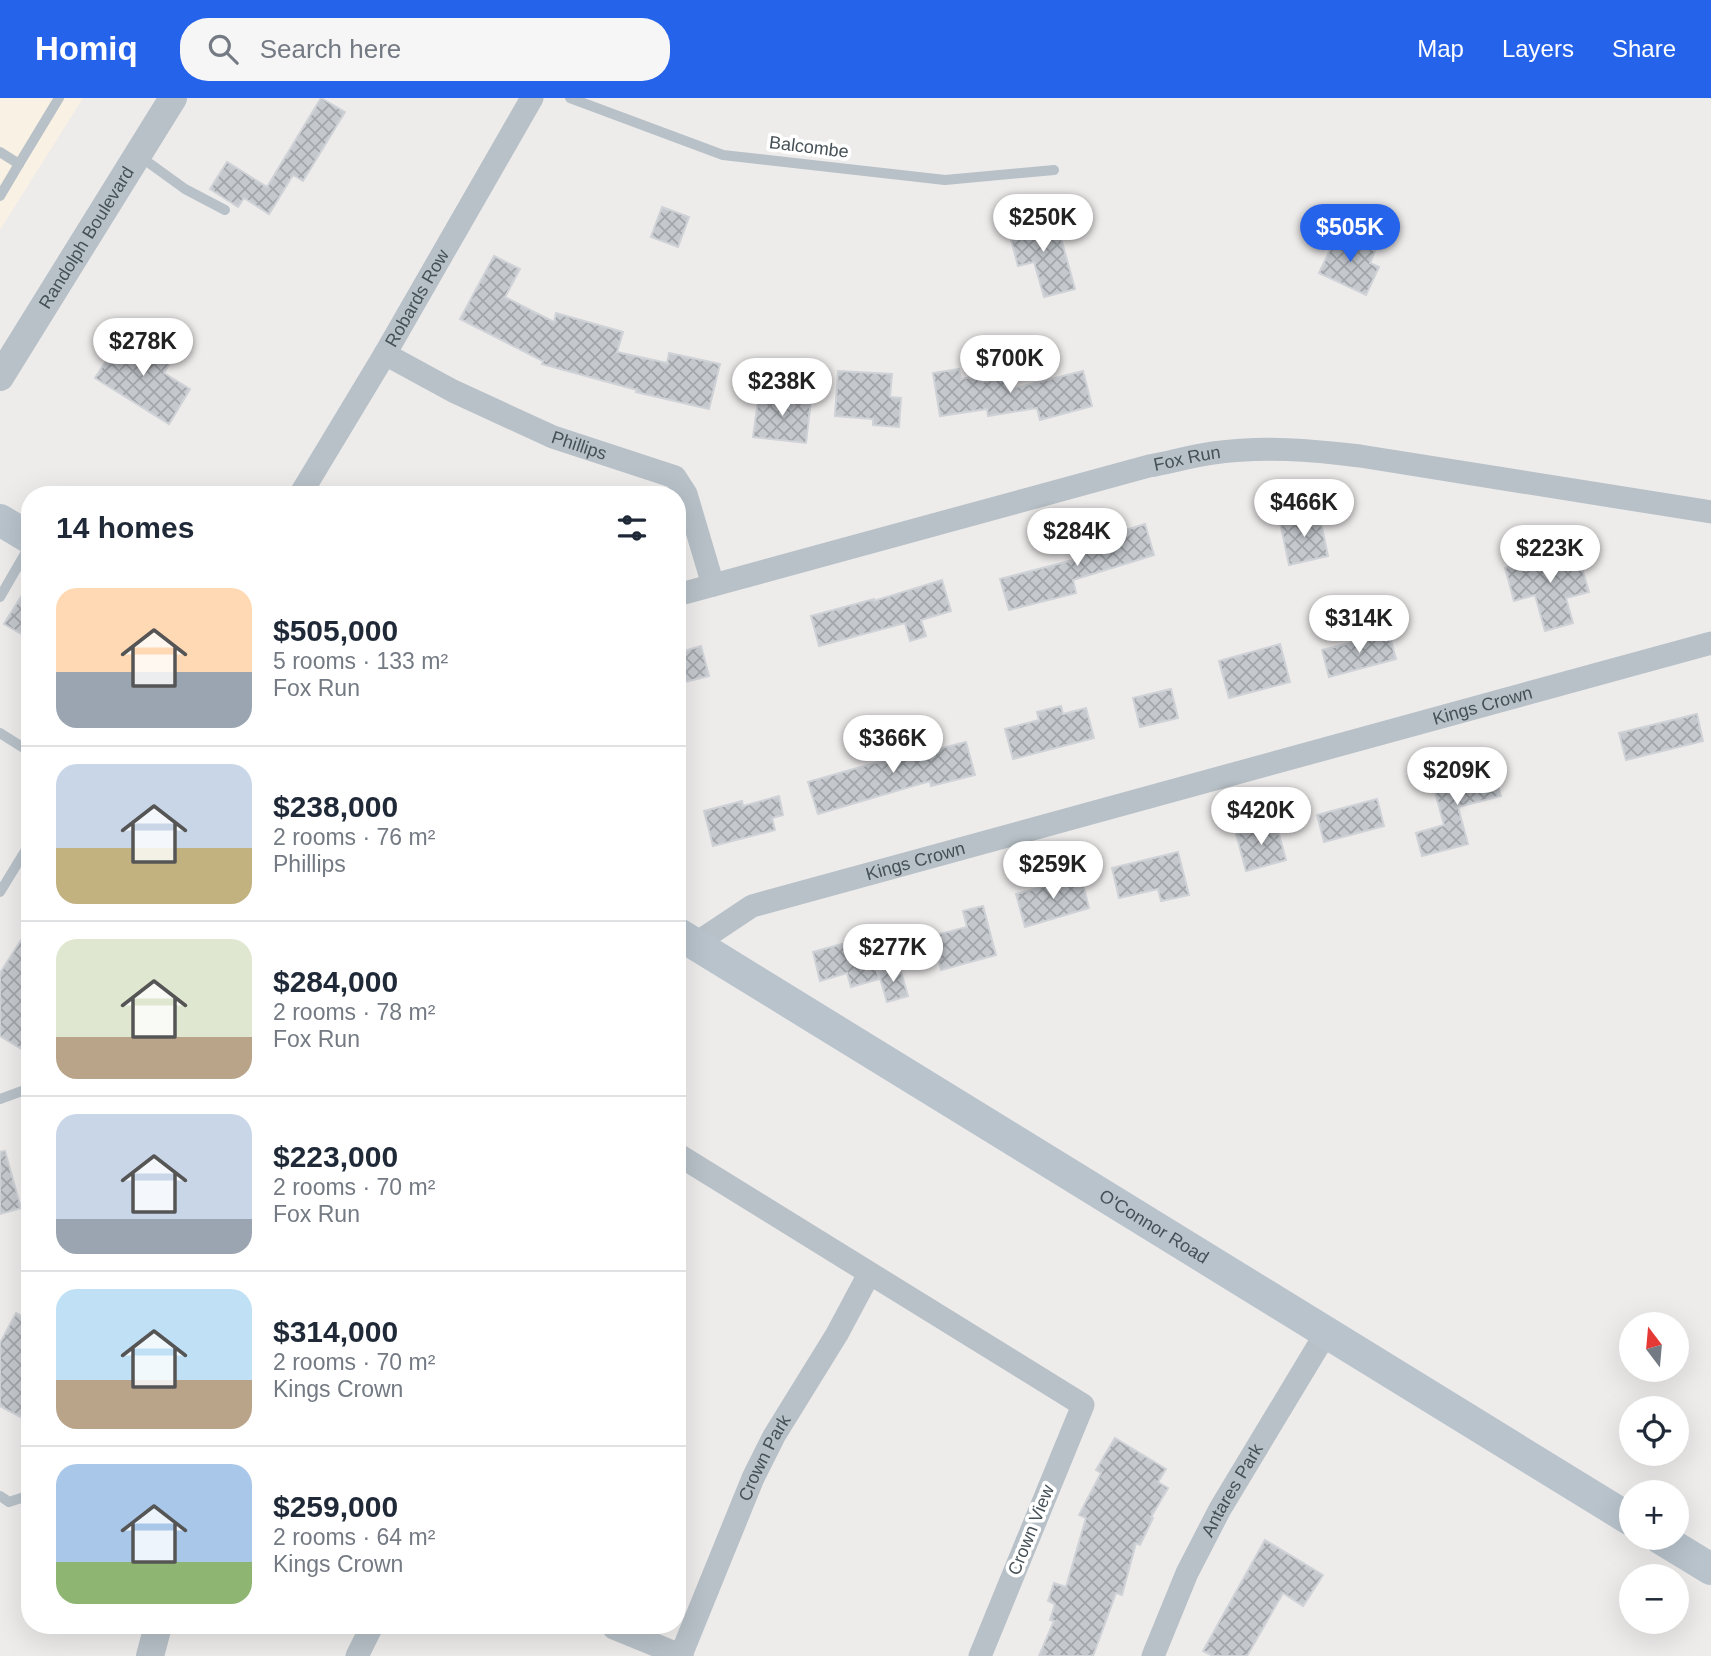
<!DOCTYPE html>
<meta charset="utf-8">
<style>
:root{--surface:#fff;--page:#f6f6f7;--text:#1f2937;--muted:#747a83;--line:#e0e1e3;--accent:#2563eb}
body{margin:0;font-family:Arial,sans-serif;background:var(--page);color:var(--text);height:100vh;display:flex;flex-direction:column;font-size:26px;white-space:nowrap}
*{box-sizing:border-box;margin:0}
p{font-size:23px;color:var(--muted)}
.icon{flex:none;width:38px;height:38px;fill:none;stroke:currentColor;stroke-width:2;stroke-linecap:round;stroke-linejoin:round}
.map{position:relative;flex:1;overflow:hidden}
.sheet{position:absolute;left:21px;top:388px;width:665px;height:1148px;display:flex;flex-direction:column;background:var(--surface);border-radius:28px;box-shadow:0 7px 28px #0002}
.sheet>*{flex:none}
.needle{width:46px;rotate:344deg}
.controls{position:absolute;left:1619px;top:1214px;display:grid;gap:14px}
.controls a{display:grid;place-items:center;width:70px;height:70px;border-radius:50%;background:var(--surface);box-shadow:0 7px 28px #0002;font-size:35px}
.price{position:absolute;translate:-50% -60px;padding:0 16px;border-radius:24px;background:#fff;color:#222;font-size:23px;line-height:46px;filter:drop-shadow(0 2px 4px #0008)}
.price::after{content:'';position:absolute;left:50%;top:42px;width:21px;height:16px;margin-left:-10px;background:inherit;clip-path:polygon(0 0,100% 0,50% 100%)}
.price.active{background:var(--accent);color:#fff}
ul{padding:0;list-style:none}
li{display:flex;align-items:center;gap:21px;height:175px;padding:0 35px}
li+li{border-top:2px solid var(--line)}
li span{display:grid;place-items:center;flex:none;width:196px;height:140px;border-radius:21px;color:#555}
li>.icon{margin-inline-start:auto}
span .icon{width:84px;height:84px;fill:#fffc;stroke-width:1}
li b{font-size:30px}
h2{display:flex;justify-content:space-between;align-items:center;height:84px;padding:0 35px;font-size:30px}
header{display:flex;align-items:center;gap:42px;box-sizing:border-box;height:98px;padding:0 35px;background:var(--accent);color:#fff}
header strong{font-size:33px}
nav{display:flex;gap:38px;margin-inline-start:auto;font-size:24px}
.search{width:490px;height:63px;background:var(--page);display:flex;align-items:center;gap:18px;box-sizing:border-box;padding:0 24px;border-radius:28px;color:var(--muted);font-size:26px}
.map>svg:first-child{display:block}
.commercial{fill:#f9f1e4}
.building{fill:url(#building-cross-hatch);stroke:#cfd2d6;stroke-width:2}
.lines{fill:none;stroke-linecap:round;stroke-linejoin:round}
.service{stroke:#b7c1c7;stroke-width:10}
.minor{stroke:#b7c1c7;stroke-width:23}
.tertiary{stroke:#b7c1c7;stroke-width:28}
.secondary{stroke:#b8c3cc;stroke-width:32}
.labels{text-anchor:middle;dominant-baseline:central;stroke-width:7;stroke-linejoin:round;paint-order:stroke}
.street-label{font-size:18px;fill:#455057;stroke:#fff}
</style>
<header>
<strong>Homiq</strong>
<div class="search"><svg class="icon" aria-label="search" viewBox="0 0 24 24"><circle cx="10" cy="10" r="6"/><path d="M15 15l6 6"/></svg>Search here</div>
<nav><a>Map</a><a>Layers</a><a>Share</a></nav>
</header>
<div class="map">
<svg width="1711" height="1558" viewBox="0 0 1711 1558">
<defs>
<pattern id="building-cross-hatch" width="8" height="8" patternUnits="userSpaceOnUse" patternTransform="scale(1.75)"><rect width="8" height="8" fill="#c5c9ce"/><path d="M0 0l8 8M0 8l8-8" fill="none" stroke="#a2a6aa"/></pattern>
</defs>
<rect width="100%" height="100%" fill="#eeebeb"/>
<path class="commercial" d="M 0,0 L 83,0 L 0,132 Z"/>
<g class="building">
<path d="M 321,0 L 345,14 L 303,83 L 293,77 L 269,116 L 244,100 L 238,109 L 210,91 L 227,64 L 267,89 Z"/>
<path d="M 662,109 L 689,119 L 678,149 L 651,139 Z"/>
<path d="M 1040,117 L 1042,126 L 1056,122 L 1075,191 L 1044,199 L 1034,164 L 1018,168 L 1009,134 L 1023,130 L 1021,122 Z"/>
<path d="M 1338,135 L 1375,153 L 1370,165 L 1379,169 L 1366,197 L 1319,175 Z"/>
<path d="M 494,158 L 520,171 L 505,199 L 554,224 L 556,215 L 623,234 L 617,254 L 667,265 L 669,255 L 720,266 L 709,311 L 636,294 L 637,292 L 542,266 L 543,263 L 460,221 Z"/>
<path d="M 125,234 L 171,263 L 164,275 L 190,291 L 169,326 L 95,280 Z"/>
<path d="M 959,271 L 961,281 L 982,277 L 982,284 L 1009,279 L 1011,291 L 1083,273 L 1092,308 L 1040,322 L 1037,310 L 988,318 L 987,311 L 940,318 L 933,275 Z"/>
<path d="M 838,273 L 892,276 L 890,299 L 901,300 L 899,329 L 873,327 L 873,321 L 835,318 Z"/>
<path d="M 759,295 L 811,302 L 806,345 L 753,339 Z"/>
<path d="M 1319,415 L 1328,458 L 1289,467 L 1280,424 Z"/>
<path d="M 1145,426 L 1154,457 L 1073,482 L 1076,495 L 1009,512 L 1000,481 L 1081,460 L 1077,447 Z"/>
<path d="M 1576,450 L 1589,494 L 1566,500 L 1573,525 L 1545,533 L 1535,497 L 1514,503 L 1505,470 Z"/>
<path d="M 942,482 L 951,513 L 921,522 L 926,538 L 910,543 L 905,525 L 819,548 L 811,518 L 874,501 L 874,503 Z"/>
<path d="M 30,484 L 30,541 L 4,526 Z"/>
<path d="M 1389,535 L 1396,561 L 1329,579 L 1322,552 Z"/>
<path d="M 1280,546 L 1290,584 L 1229,600 L 1219,563 Z"/>
<path d="M 701,548 L 709,578 L 677,586 L 677,555 Z"/>
<path d="M 1171,591 L 1178,620 L 1140,629 L 1133,600 Z"/>
<path d="M 1061,608 L 1063,616 L 1086,610 L 1094,640 L 1013,661 L 1005,631 L 1039,622 L 1037,614 Z"/>
<path d="M 1697,616 L 1703,643 L 1626,662 L 1619,635 Z"/>
<path d="M 923,641 L 926,654 L 966,644 L 975,677 L 931,688 L 930,683 L 818,716 L 808,684 L 892,660 L 889,650 Z"/>
<path d="M 1492,667 L 1501,698 L 1458,709 L 1468,746 L 1422,758 L 1416,735 L 1444,727 L 1432,683 Z"/>
<path d="M 779,698 L 783,717 L 772,720 L 775,732 L 713,748 L 704,713 L 742,703 L 743,708 Z"/>
<path d="M 1377,701 L 1384,728 L 1324,744 L 1317,717 Z"/>
<path d="M 1276,725 L 1286,762 L 1246,773 L 1236,736 Z"/>
<path d="M 1178,754 L 1189,797 L 1161,803 L 1158,791 L 1119,800 L 1112,770 Z"/>
<path d="M 1081,778 L 1089,810 L 1025,829 L 1016,796 Z"/>
<path d="M 983,808 L 996,857 L 941,872 L 932,838 L 967,829 L 963,813 Z"/>
<path d="M 30,828 L 30,941 L 23,952 L 0,938 L 0,875 Z"/>
<path d="M 867,839 L 879,881 L 851,889 L 847,875 L 820,883 L 813,854 Z"/>
<path d="M 899,867 L 908,898 L 887,904 L 878,873 Z"/>
<path d="M 5,1053 L 21,1110 L 0,1116 L 0,1054 Z"/>
<path d="M 16,1215 L 30,1222 L 30,1324 L 0,1308 L 0,1245 Z"/>
<path d="M 1115,1340 L 1166,1371 L 1158,1384 L 1168,1390 L 1151,1419 L 1153,1420 L 1140,1447 L 1136,1445 L 1122,1497 L 1116,1495 L 1093,1558 L 1039,1558 L 1054,1523 L 1050,1522 L 1055,1506 L 1048,1503 L 1054,1485 L 1066,1489 L 1086,1420 L 1079,1417 L 1101,1375 L 1096,1372 Z"/>
<path d="M 1265,1442 L 1323,1477 L 1303,1508 L 1283,1495 L 1247,1558 L 1213,1558 L 1203,1553 Z"/>
</g>
<g class="lines">
<g class="service">
<path d="M 570,0 L 723,57 L 945,82 L 1054,72"/>
<path d="M 0,54 L 19,66 L 59,0"/>
<path d="M 138,57 L 185,91 L 225,112"/>
<path d="M 0,98 L 19,66"/>
<path d="M 0,499 L 30,447"/>
<path d="M 0,635 L 30,654"/>
<path d="M 0,794 L 30,745"/>
<path d="M 0,1001 L 30,990"/>
<path d="M 0,1398 L 9,1404 L 30,1397"/>
</g>
<g class="minor">
<path id="s1" d="M 385,256 L 453,293 L 553,339 L 675,379 L 686,396 L 713,487"/>
<path id="s2" d="M 300,397 L 385,256 L 532,0"/>
<path id="s3" d="M 677,497 L 1149,368 C 1171,364 1192,358 1213,355 C 1263,348 1311,352 1360,358 L 1711,414"/>
<path id="s4" d="M 695,846 L 752,808 L 1711,545"/>
<path d="M 677,1056 L 1083,1307 L 980,1558"/>
<path d="M 614,1530 L 682,1558"/>
<path id="s5" d="M 681,1557 L 753,1380 L 774,1338 L 837,1236 L 869,1176"/>
<path d="M 357,1558 L 372,1528"/>
<path id="s6" d="M 1153,1558 L 1187,1475 L 1220,1411 L 1326,1235"/>
</g>
<g class="tertiary">
<path id="s7" d="M 0,279 L 173,0"/>
<path d="M 150,1558 L 158,1528"/>
</g>
<g class="secondary">
<path d="M 0,422 L 30,440"/>
<path id="s8" d="M 677,835 L 1631,1422"/>
<path d="M 1660,1440 L 1711,1471"/>
</g>
</g>
<g class="labels">
<g class="street-label">
<text transform="translate(809 49) rotate(7)">Balcombe</text>
<text stroke="none"><textPath href="#s7" startOffset="164">Randolph Boulevard</textPath></text>
<text stroke="none"><textPath href="#s2" startOffset="229">Robards Row</textPath></text>
<text stroke="none"><textPath href="#s1" startOffset="215">Phillips</textPath></text>
<text stroke="none"><textPath href="#s3" startOffset="528">Fox Run</textPath></text>
<text stroke="none"><textPath href="#s4" startOffset="826">Kings Crown</textPath></text>
<text stroke="none"><textPath href="#s4" startOffset="238">Kings Crown</textPath></text>
<text stroke="none"><textPath href="#s8" startOffset="560">O'Connor Road</textPath></text>
<text stroke="none"><textPath href="#s5" startOffset="214">Crown Park</textPath></text>
<text stroke="none"><textPath href="#s6" startOffset="184">Antares Park</textPath></text>
<text transform="translate(1031 1432) rotate(-68)">Crown View</text>
</g>
</g>
</svg>
<div class="controls">
<a><svg class="needle" viewBox="-14 -14 28 28"><path d="M0-13l5 13h-10z" fill="#e53935"/><path d="M0 13l5-13h-10z" fill="#747a83"/></svg></a>
<a><svg class="icon" aria-label="locate" viewBox="0 0 24 24"><circle cx="12" cy="12" r="6"/><path d="M12 2v4M12 18v4M2 12h4M18 12h4"/></svg></a>
<a>+</a>
<a>−</a>
</div>
<b class="price" style="left:1043px;top:156px">$250K</b>
<b class="price active" style="left:1350px;top:166px">$505K</b>
<b class="price" style="left:143px;top:280px">$278K</b>
<b class="price" style="left:1010px;top:297px">$700K</b>
<b class="price" style="left:782px;top:320px">$238K</b>
<b class="price" style="left:1304px;top:441px">$466K</b>
<b class="price" style="left:1077px;top:470px">$284K</b>
<b class="price" style="left:1550px;top:487px">$223K</b>
<b class="price" style="left:1359px;top:557px">$314K</b>
<b class="price" style="left:893px;top:677px">$366K</b>
<b class="price" style="left:1457px;top:709px">$209K</b>
<b class="price" style="left:1261px;top:749px">$420K</b>
<b class="price" style="left:1053px;top:803px">$259K</b>
<b class="price" style="left:893px;top:886px">$277K</b>
<section class="sheet">
<h2>14 homes<svg class="icon" aria-label="filters" viewBox="0 0 24 24"><path d="M4 7h16M4 17h16"/><circle cx="9" cy="7" r="2"/><circle cx="15" cy="17" r="2"/></svg></h2>
<ul>
<li><span style="background:linear-gradient(#ffd9b3 60%,#9aa5b1 0)"><svg class="icon" aria-label="home" viewBox="0 0 24 24"><path d="M3 11l9-7 9 7M6 9v11h12V9"/></svg></span><div><b>$505,000</b><p>5 rooms · 133 m²</p><p>Fox Run</p></div></li>
<li><span style="background:linear-gradient(#c9d6e8 60%,#c2b280 0)"><svg class="icon" aria-label="home" viewBox="0 0 24 24"><path d="M3 11l9-7 9 7M6 9v11h12V9"/></svg></span><div><b>$238,000</b><p>2 rooms · 76 m²</p><p>Phillips</p></div></li>
<li><span style="background:linear-gradient(#dfe7d0 70%,#b9a48a 0)"><svg class="icon" aria-label="home" viewBox="0 0 24 24"><path d="M3 11l9-7 9 7M6 9v11h12V9"/></svg></span><div><b>$284,000</b><p>2 rooms · 78 m²</p><p>Fox Run</p></div></li>
<li><span style="background:linear-gradient(#c9d6e8 75%,#9aa5b1 0)"><svg class="icon" aria-label="home" viewBox="0 0 24 24"><path d="M3 11l9-7 9 7M6 9v11h12V9"/></svg></span><div><b>$223,000</b><p>2 rooms · 70 m²</p><p>Fox Run</p></div></li>
<li><span style="background:linear-gradient(#bfe0f5 65%,#b9a48a 0)"><svg class="icon" aria-label="home" viewBox="0 0 24 24"><path d="M3 11l9-7 9 7M6 9v11h12V9"/></svg></span><div><b>$314,000</b><p>2 rooms · 70 m²</p><p>Kings Crown</p></div></li>
<li><span style="background:linear-gradient(#a9c7e8 70%,#8fb573 0)"><svg class="icon" aria-label="home" viewBox="0 0 24 24"><path d="M3 11l9-7 9 7M6 9v11h12V9"/></svg></span><div><b>$259,000</b><p>2 rooms · 64 m²</p><p>Kings Crown</p></div></li>
</ul>
</section>
</div>
